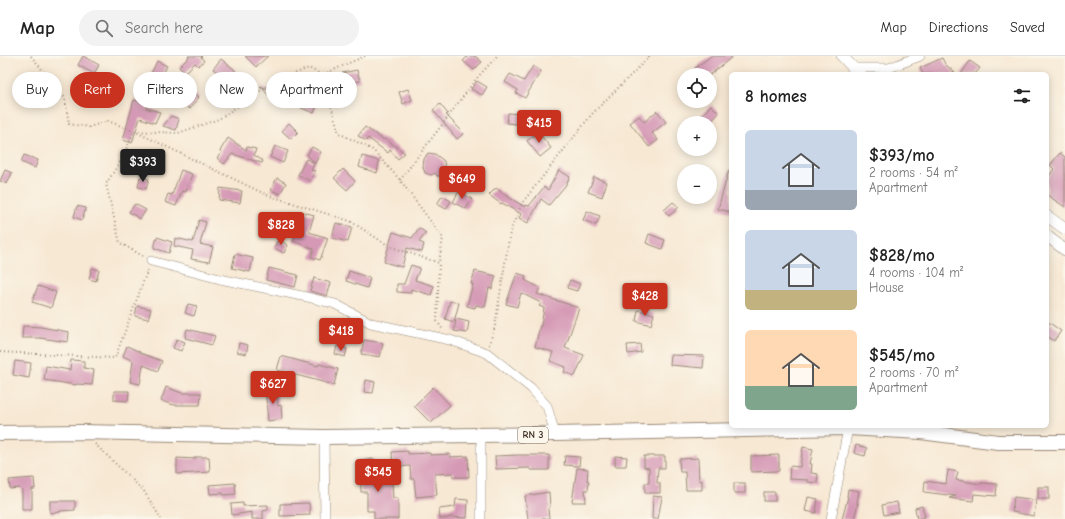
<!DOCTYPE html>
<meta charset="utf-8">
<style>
:root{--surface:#fff;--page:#f2f2f2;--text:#222;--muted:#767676;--line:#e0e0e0;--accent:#c8321e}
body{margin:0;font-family:"Comic Neue",sans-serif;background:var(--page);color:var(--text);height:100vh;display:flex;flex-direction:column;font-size:15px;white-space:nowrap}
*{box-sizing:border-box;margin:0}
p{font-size:13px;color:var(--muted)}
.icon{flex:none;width:22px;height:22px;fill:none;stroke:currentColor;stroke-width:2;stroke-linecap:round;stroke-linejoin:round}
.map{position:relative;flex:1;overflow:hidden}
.sheet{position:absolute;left:729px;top:16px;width:320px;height:356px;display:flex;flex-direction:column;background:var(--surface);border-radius:6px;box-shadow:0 2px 10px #0003}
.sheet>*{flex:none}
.top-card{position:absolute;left:12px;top:16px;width:380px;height:36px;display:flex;gap:8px}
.buttons{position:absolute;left:677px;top:12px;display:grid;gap:8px}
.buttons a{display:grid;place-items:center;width:40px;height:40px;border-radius:50%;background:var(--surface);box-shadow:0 2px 10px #0003;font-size:20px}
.price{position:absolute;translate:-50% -34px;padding:0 9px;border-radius:4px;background:var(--accent);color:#fff;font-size:13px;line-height:26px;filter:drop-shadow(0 1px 2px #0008)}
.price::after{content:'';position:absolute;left:50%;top:24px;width:12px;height:9px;margin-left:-6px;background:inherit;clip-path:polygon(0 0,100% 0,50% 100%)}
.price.current{background:#222;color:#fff}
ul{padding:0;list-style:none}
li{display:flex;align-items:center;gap:12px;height:100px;padding:0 16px}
li span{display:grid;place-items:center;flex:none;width:112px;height:80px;border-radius:6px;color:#555}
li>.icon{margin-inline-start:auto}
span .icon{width:48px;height:48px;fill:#fffc;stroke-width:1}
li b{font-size:17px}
h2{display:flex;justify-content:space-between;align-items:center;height:48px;padding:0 16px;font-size:17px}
.pill{padding:0 14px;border-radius:18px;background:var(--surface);box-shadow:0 2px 10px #0003;font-size:14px;line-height:36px}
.pill.current{background:var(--accent);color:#fff}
header{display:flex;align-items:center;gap:24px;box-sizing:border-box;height:56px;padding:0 20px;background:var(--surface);border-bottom:1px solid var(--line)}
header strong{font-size:19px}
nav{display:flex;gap:22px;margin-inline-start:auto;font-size:14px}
.search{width:280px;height:36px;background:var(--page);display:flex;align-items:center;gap:10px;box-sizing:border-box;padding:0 14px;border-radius:22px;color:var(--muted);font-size:15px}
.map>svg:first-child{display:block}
.building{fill:#d599b5}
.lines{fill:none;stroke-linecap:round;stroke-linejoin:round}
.minor-casing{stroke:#998978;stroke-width:10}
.tertiary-casing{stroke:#998978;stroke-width:12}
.primary-casing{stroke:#998978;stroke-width:16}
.path{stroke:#998978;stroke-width:2;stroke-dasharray:1 3;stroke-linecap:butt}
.minor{stroke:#fff;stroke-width:9}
.tertiary{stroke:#fff;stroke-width:11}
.primary{stroke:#fff;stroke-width:14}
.labels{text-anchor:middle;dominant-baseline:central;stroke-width:4;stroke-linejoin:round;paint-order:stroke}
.shield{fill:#fbf7ec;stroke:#75685c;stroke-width:1}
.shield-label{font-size:10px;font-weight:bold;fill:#3b2a1e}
</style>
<header>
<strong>Map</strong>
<div class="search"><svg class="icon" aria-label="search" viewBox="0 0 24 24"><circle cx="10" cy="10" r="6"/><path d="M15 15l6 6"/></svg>Search here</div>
<nav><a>Map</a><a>Directions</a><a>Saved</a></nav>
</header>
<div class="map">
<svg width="1065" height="463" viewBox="0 0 1065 463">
<rect width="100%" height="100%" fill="#fbf7ec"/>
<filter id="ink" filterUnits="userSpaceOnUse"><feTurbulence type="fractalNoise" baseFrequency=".025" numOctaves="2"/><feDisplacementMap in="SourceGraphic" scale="8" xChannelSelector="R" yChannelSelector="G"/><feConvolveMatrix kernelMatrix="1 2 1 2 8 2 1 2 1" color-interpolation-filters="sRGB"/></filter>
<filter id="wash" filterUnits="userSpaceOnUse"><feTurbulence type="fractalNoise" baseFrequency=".012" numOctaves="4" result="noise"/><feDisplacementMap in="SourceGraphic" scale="16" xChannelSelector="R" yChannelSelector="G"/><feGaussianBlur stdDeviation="0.9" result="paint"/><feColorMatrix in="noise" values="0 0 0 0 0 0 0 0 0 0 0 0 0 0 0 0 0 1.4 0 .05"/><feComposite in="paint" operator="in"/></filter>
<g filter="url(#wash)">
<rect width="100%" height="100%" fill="#f7e8d3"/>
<g id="blocks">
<g class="building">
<path d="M 83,0 L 99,9 L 94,18 L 78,9 Z"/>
<path d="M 188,0 L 202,0 L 201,1 L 204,5 L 198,10 L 195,7 L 185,17 L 179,11 L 189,1 Z"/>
<path d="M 245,0 L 268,0 L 256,11 Z"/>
<path d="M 468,0 L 475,0 L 482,6 L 474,14 L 463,5 Z"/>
<path d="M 711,0 L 733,0 L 710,19 L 700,19 L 695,12 Z"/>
<path d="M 942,2 L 945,8 L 956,18 L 923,18 L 920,12 Z"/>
<path d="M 221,3 L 234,13 L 245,30 L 235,37 L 229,29 L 232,28 L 213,13 Z"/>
<path d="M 157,5 L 167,10 L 153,38 L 144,33 Z"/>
<path d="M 970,5 L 980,12 L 975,18 L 961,18 Z"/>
<path d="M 533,10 L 541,15 L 525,42 L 516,37 L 518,34 L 505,26 L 510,18 L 524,25 Z"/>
<path d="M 357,14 L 360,25 L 345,28 L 342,17 Z"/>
<path d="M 101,18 L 114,21 L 111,29 L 99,26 Z"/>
<path d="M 477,25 L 487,31 L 482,39 L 471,33 Z"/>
<path d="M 30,30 L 40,35 L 36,42 L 26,37 Z"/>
<path d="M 260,30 L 277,36 L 282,41 L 276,47 Z"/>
<path d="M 408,33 L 412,44 L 403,48 L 399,36 Z"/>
<path d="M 190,34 L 199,41 L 190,53 L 181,46 Z"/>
<path d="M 134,44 L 148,48 L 146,52 L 160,56 L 155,67 L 140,62 L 132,87 L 123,84 Z"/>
<path d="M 303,45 L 317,50 L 314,57 L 301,52 Z"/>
<path d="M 440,48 L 448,58 L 446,59 L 464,77 L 457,83 L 433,54 Z"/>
<path d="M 711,49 L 719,57 L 710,67 L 707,67 L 700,61 Z"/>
<path d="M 657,55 L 666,66 L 652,77 L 658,84 L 649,91 L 630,67 L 639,60 L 644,66 Z"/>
<path d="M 508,57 L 521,58 L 536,62 L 533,72 L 525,70 L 525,69 L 507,67 Z"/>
<path d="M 171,60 L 179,63 L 176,74 L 163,70 Z"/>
<path d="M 289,67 L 298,76 L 291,83 L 282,75 Z"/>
<path d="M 365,71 L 384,84 L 385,83 L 405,97 L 398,103 L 390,94 L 388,97 L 368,82 L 366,85 L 358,80 Z"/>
<path d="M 538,76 L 551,92 L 540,101 L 527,85 Z"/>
<path d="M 228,82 L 246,94 L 247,91 L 256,93 L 254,99 L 263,105 L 262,107 L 232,98 L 224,108 L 217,102 L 222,96 L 220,95 Z"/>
<path d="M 275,90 L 288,95 L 283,107 L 270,101 Z"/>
<path d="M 312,91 L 321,96 L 315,107 L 307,99 Z"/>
<path d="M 428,97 L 435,98 L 444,105 L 445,114 L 443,118 L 440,120 L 437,120 L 435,117 L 431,119 L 425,117 L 423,111 L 424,103 Z"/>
<path d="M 1060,97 L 1065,101 L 1065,151 L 1047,139 L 1047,123 L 1054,113 L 1050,109 Z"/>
<path d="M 24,99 L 38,104 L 35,112 L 21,106 Z"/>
<path d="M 362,100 L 379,105 L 377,117 L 359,111 Z"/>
<path d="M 306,103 L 315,107 L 311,114 L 315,115 L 310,125 L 298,119 Z"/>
<path d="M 343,113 L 355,125 L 347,134 L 334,122 Z"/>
<path d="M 5,114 L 12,117 L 7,128 L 0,125 Z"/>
<path d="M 181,114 L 192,118 L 186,136 L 182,135 L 176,150 L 165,146 L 168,138 L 172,139 Z"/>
<path d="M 559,114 L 570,121 L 565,130 L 549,149 L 541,143 L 528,167 L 519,162 L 521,158 L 502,147 L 501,148 L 489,139 L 496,132 L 505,139 L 525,151 L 526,149 L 529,150 L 544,131 L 548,134 Z"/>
<path d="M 729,114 L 731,115 L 731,156 L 718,153 Z"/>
<path d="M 140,121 L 149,123 L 146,133 L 138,131 Z"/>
<path d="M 594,121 L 607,126 L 602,141 L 588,136 Z"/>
<path d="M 277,122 L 286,127 L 280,138 L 271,134 Z"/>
<path d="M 220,132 L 242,135 L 240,147 L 219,144 Z"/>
<path d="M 459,135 L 472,143 L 466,153 L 453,146 Z"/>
<path d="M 442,140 L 451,145 L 446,153 L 437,148 Z"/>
<path d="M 673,146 L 679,151 L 669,160 L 664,154 Z"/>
<path d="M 135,148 L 146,154 L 140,163 L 129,156 Z"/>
<path d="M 77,150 L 86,152 L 82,164 L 74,161 Z"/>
<path d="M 300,155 L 314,159 L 309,176 L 328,182 L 320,204 L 311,201 L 314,193 L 293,185 L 300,167 L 297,166 Z"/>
<path d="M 587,155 L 600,160 L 596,169 L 583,164 Z"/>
<path d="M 199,164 L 206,166 L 200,188 L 213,191 L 209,206 L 191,203 L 193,194 L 174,190 L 175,182 L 193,186 Z"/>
<path d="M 336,167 L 352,171 L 348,186 L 332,182 Z"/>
<path d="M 419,172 L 426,177 L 419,186 L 424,188 L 422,196 L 407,192 L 402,211 L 384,206 L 393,176 L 412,182 Z"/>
<path d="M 649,178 L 665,184 L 662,193 L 646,187 Z"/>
<path d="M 157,181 L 172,186 L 169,197 L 154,192 Z"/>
<path d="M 278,184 L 288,189 L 284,197 L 274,192 Z"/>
<path d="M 235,198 L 253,202 L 250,216 L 232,212 Z"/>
<path d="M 411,209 L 420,212 L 415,224 L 434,230 L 431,239 L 411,233 L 411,237 L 397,236 L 397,228 L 404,228 Z"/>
<path d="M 92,212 L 99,214 L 96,225 L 89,223 Z"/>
<path d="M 269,212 L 298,219 L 295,231 L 266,224 Z"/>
<path d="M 349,215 L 370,222 L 367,232 L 346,225 Z"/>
<path d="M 475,215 L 496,220 L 492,233 L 489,232 L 485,251 L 476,249 L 475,252 L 467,250 L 473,228 L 471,228 Z"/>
<path d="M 517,217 L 526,220 L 525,224 L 540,232 L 537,238 L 579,252 L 565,292 L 584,299 L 575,320 L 564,316 L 566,311 L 550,305 L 553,296 L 535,291 L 540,270 L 541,270 L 544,252 L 539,250 L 541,247 L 521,237 L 517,251 L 506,248 Z"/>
<path d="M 314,222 L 331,227 L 327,240 L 310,235 Z"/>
<path d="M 570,224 L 580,228 L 577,235 L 567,232 Z"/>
<path d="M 38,230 L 56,236 L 51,252 L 32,246 Z"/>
<path d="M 450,245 L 459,247 L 454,266 L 445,263 Z"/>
<path d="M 188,248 L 197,250 L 194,260 L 185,257 Z"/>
<path d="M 137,250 L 151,253 L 148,263 L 135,260 Z"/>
<path d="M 638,254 L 654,258 L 651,269 L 636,265 Z"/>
<path d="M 456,263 L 469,266 L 467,277 L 454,275 Z"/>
<path d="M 1047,265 L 1061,275 L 1054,285 L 1047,280 Z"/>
<path d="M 23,270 L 41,271 L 69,276 L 68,286 L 40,282 L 22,282 Z"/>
<path d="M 187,273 L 215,280 L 212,289 L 185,282 Z"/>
<path d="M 177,283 L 185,286 L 181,295 L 173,292 Z"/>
<path d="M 364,284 L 383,287 L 380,301 L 361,298 Z"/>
<path d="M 239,287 L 248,289 L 246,298 L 237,296 Z"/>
<path d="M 640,288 L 641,296 L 628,298 L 627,289 Z"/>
<path d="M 127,290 L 140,296 L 140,297 L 162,305 L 158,315 L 143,309 L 140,328 L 130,326 L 133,305 L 123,300 Z"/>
<path d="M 337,290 L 347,293 L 345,301 L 335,298 Z"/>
<path d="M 671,299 L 704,300 L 703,312 L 670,309 Z"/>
<path d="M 281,300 L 318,310 L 319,308 L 338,313 L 334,329 L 277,314 Z"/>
<path d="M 71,304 L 84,305 L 84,312 L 94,314 L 92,329 L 76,328 L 76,329 L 44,324 L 46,310 L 70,314 Z"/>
<path d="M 15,305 L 31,307 L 29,322 L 13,319 Z"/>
<path d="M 366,324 L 375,326 L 373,337 L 364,336 Z"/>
<path d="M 166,331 L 182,337 L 201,337 L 200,349 L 174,349 L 161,345 Z"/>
<path d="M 277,331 L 278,350 L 281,349 L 282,363 L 268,365 L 265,333 Z"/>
<path d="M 433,331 L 450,349 L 431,367 L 414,350 Z"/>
<path d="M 114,335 L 129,335 L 128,345 L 114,344 Z"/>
<path d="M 856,389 L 867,392 L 865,400 L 854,397 Z"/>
<path d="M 803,391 L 813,393 L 810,408 L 812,408 L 811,417 L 818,418 L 817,427 L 808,426 L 808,424 L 789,423 L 790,410 L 800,411 Z"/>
<path d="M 408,395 L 408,398 L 430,397 L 430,399 L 450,398 L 450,401 L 468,400 L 469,421 L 453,421 L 453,417 L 435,418 L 437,439 L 416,441 L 414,423 L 411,423 L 410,410 L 393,411 L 392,396 Z"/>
<path d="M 519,399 L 549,399 L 549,414 L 530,414 L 530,412 L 496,413 L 495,400 Z"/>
<path d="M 779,399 L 779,415 L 751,416 L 751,400 Z"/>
<path d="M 565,400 L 580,401 L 579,410 L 564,409 Z"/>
<path d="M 615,400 L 627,401 L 626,410 L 615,410 Z"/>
<path d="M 644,400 L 665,400 L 665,412 L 658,412 L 657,427 L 660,427 L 660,437 L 645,437 L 645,427 L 649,427 L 649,412 L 644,411 Z"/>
<path d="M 195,401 L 209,401 L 210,416 L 177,418 L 177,402 L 195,403 Z"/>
<path d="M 698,402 L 699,425 L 702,424 L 702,434 L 686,434 L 685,416 L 680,416 L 679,403 Z"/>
<path d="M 374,403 L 375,422 L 379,422 L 379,427 L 392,426 L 393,442 L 398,442 L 398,463 L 374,463 L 374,455 L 367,455 L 367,436 L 361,436 L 360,404 Z"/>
<path d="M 577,412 L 588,413 L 587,425 L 589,425 L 588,434 L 585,434 L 586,446 L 572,446 Z"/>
<path d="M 948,414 L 958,416 L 956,424 L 981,428 L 981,427 L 997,428 L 996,440 L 974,438 L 973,445 L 949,442 L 956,440 L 924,436 L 925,425 L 946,428 Z"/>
<path d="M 34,422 L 35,433 L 32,433 L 32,453 L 22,453 L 22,434 L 20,432 L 10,433 L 9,424 Z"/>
<path d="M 235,427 L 236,438 L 223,439 L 223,437 L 210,438 L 209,429 Z"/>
<rect x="734" y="427" width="11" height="10"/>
<rect x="1038" y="431" width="11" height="12"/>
<path d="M 848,433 L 859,435 L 857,448 L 858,447 L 854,463 L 842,463 L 848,441 L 847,441 Z"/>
<path d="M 549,436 L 550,451 L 548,452 L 549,463 L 528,463 L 525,440 Z"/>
<rect x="764" y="436" width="11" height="9"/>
<path d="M 653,440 L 662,441 L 658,463 L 652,463 Z"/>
<path d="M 808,441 L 818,443 L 816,457 L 805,455 Z"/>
<path d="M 1014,441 L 1036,444 L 1034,460 L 1012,456 Z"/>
<path d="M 456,443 L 468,444 L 467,462 L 449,461 L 449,462 L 440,463 L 439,453 L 455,451 Z"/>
<path d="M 50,445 L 75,445 L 75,454 L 60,455 L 60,456 L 50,457 Z"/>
<path d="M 897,446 L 899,456 L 884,459 L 882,449 Z"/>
<path d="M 243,447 L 243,450 L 268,449 L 268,454 L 263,455 L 263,463 L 252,463 L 252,456 L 232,459 L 231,448 Z"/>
<path d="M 309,447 L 310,459 L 280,460 L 280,448 Z"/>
<path d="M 922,450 L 925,461 L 917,463 L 915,452 Z"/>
</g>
</g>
</g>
<g filter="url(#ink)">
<use href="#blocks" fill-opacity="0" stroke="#998978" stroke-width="1"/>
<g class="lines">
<defs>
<g id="minor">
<path d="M 854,12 L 889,12 L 920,0"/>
<path d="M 151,205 L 220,223 L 307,241 L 335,248 L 371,267 L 450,284 L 487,297 L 531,332 L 547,350 L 555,378"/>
<path d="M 324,381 L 325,463"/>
<path d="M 481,463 L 481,380"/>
<path d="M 831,463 L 848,372"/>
</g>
<g id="tertiary">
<path d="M 842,0 L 859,18"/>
<path d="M 1047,160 L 1065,173"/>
<path d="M 1047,180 L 1065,194"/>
</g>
<path id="primary" d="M 0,377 L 82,376 L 324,381 L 555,378 L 848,372 L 921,376 L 998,386 L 1065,386"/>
</defs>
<use href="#minor" class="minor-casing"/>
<use href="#tertiary" class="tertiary-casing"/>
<use href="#primary" class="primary-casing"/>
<g class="path">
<path d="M 31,0 L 65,42 L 69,68 L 89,71 L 108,65 L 134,75 L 267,139 L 350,165 L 389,190 L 439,207 L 437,265 L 443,274"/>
<path d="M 365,0 L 322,19 L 339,77 L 373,94 L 400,124 L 443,182 L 439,206"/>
<path d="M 400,124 L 448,61 L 476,23 L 497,0"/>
<path d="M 143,200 L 120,187 L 106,128 L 122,103 L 134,75 L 178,77 L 219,63 L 273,26 L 309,12 L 322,19"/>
<path d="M 489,289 L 495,270 L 510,176 L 522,147 L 592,58 L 650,0"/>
<path d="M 0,296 L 115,302 L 148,213"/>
<path d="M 95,388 L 144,435 L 161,463"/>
</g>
<use href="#minor" class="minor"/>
<use href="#tertiary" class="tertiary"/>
<use href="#primary" class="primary"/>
</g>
</g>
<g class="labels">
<rect class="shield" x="518" y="371" width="30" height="16" rx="3"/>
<g class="shield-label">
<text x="533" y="379">RN 3</text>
</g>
</g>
</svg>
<div class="buttons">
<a><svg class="icon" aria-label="locate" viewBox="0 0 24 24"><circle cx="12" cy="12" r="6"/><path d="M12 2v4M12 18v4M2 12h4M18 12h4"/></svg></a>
<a>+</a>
<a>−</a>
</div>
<b class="price" style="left:539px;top:88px">$415</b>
<b class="price current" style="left:143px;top:127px">$393</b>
<b class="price" style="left:462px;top:144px">$649</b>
<b class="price" style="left:281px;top:190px">$828</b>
<b class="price" style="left:645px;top:261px">$428</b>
<b class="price" style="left:341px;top:296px">$418</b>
<b class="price" style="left:273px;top:349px">$627</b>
<b class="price" style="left:378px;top:437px">$545</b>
<div class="top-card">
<a class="pill">Buy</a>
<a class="pill current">Rent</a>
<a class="pill">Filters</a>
<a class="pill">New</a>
<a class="pill">Apartment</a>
</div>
<section class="sheet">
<h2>8 homes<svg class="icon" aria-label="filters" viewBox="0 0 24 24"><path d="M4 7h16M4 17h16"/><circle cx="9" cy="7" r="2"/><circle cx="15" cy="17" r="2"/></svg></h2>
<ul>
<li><span style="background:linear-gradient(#c9d6e8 75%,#9aa5b1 0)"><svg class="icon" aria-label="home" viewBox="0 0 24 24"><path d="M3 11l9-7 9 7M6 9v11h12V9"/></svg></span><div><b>$393/mo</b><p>2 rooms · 54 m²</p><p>Apartment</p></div></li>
<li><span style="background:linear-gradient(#c9d6e8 75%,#c2b280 0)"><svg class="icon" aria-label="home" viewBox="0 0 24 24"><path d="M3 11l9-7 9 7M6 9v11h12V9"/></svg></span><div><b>$828/mo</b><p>4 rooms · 104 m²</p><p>House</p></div></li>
<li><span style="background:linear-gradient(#ffd9b3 70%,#7fa58c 0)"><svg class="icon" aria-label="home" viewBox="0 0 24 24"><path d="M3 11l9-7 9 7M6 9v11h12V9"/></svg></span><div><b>$545/mo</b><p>2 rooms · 70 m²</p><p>Apartment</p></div></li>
</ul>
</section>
</div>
